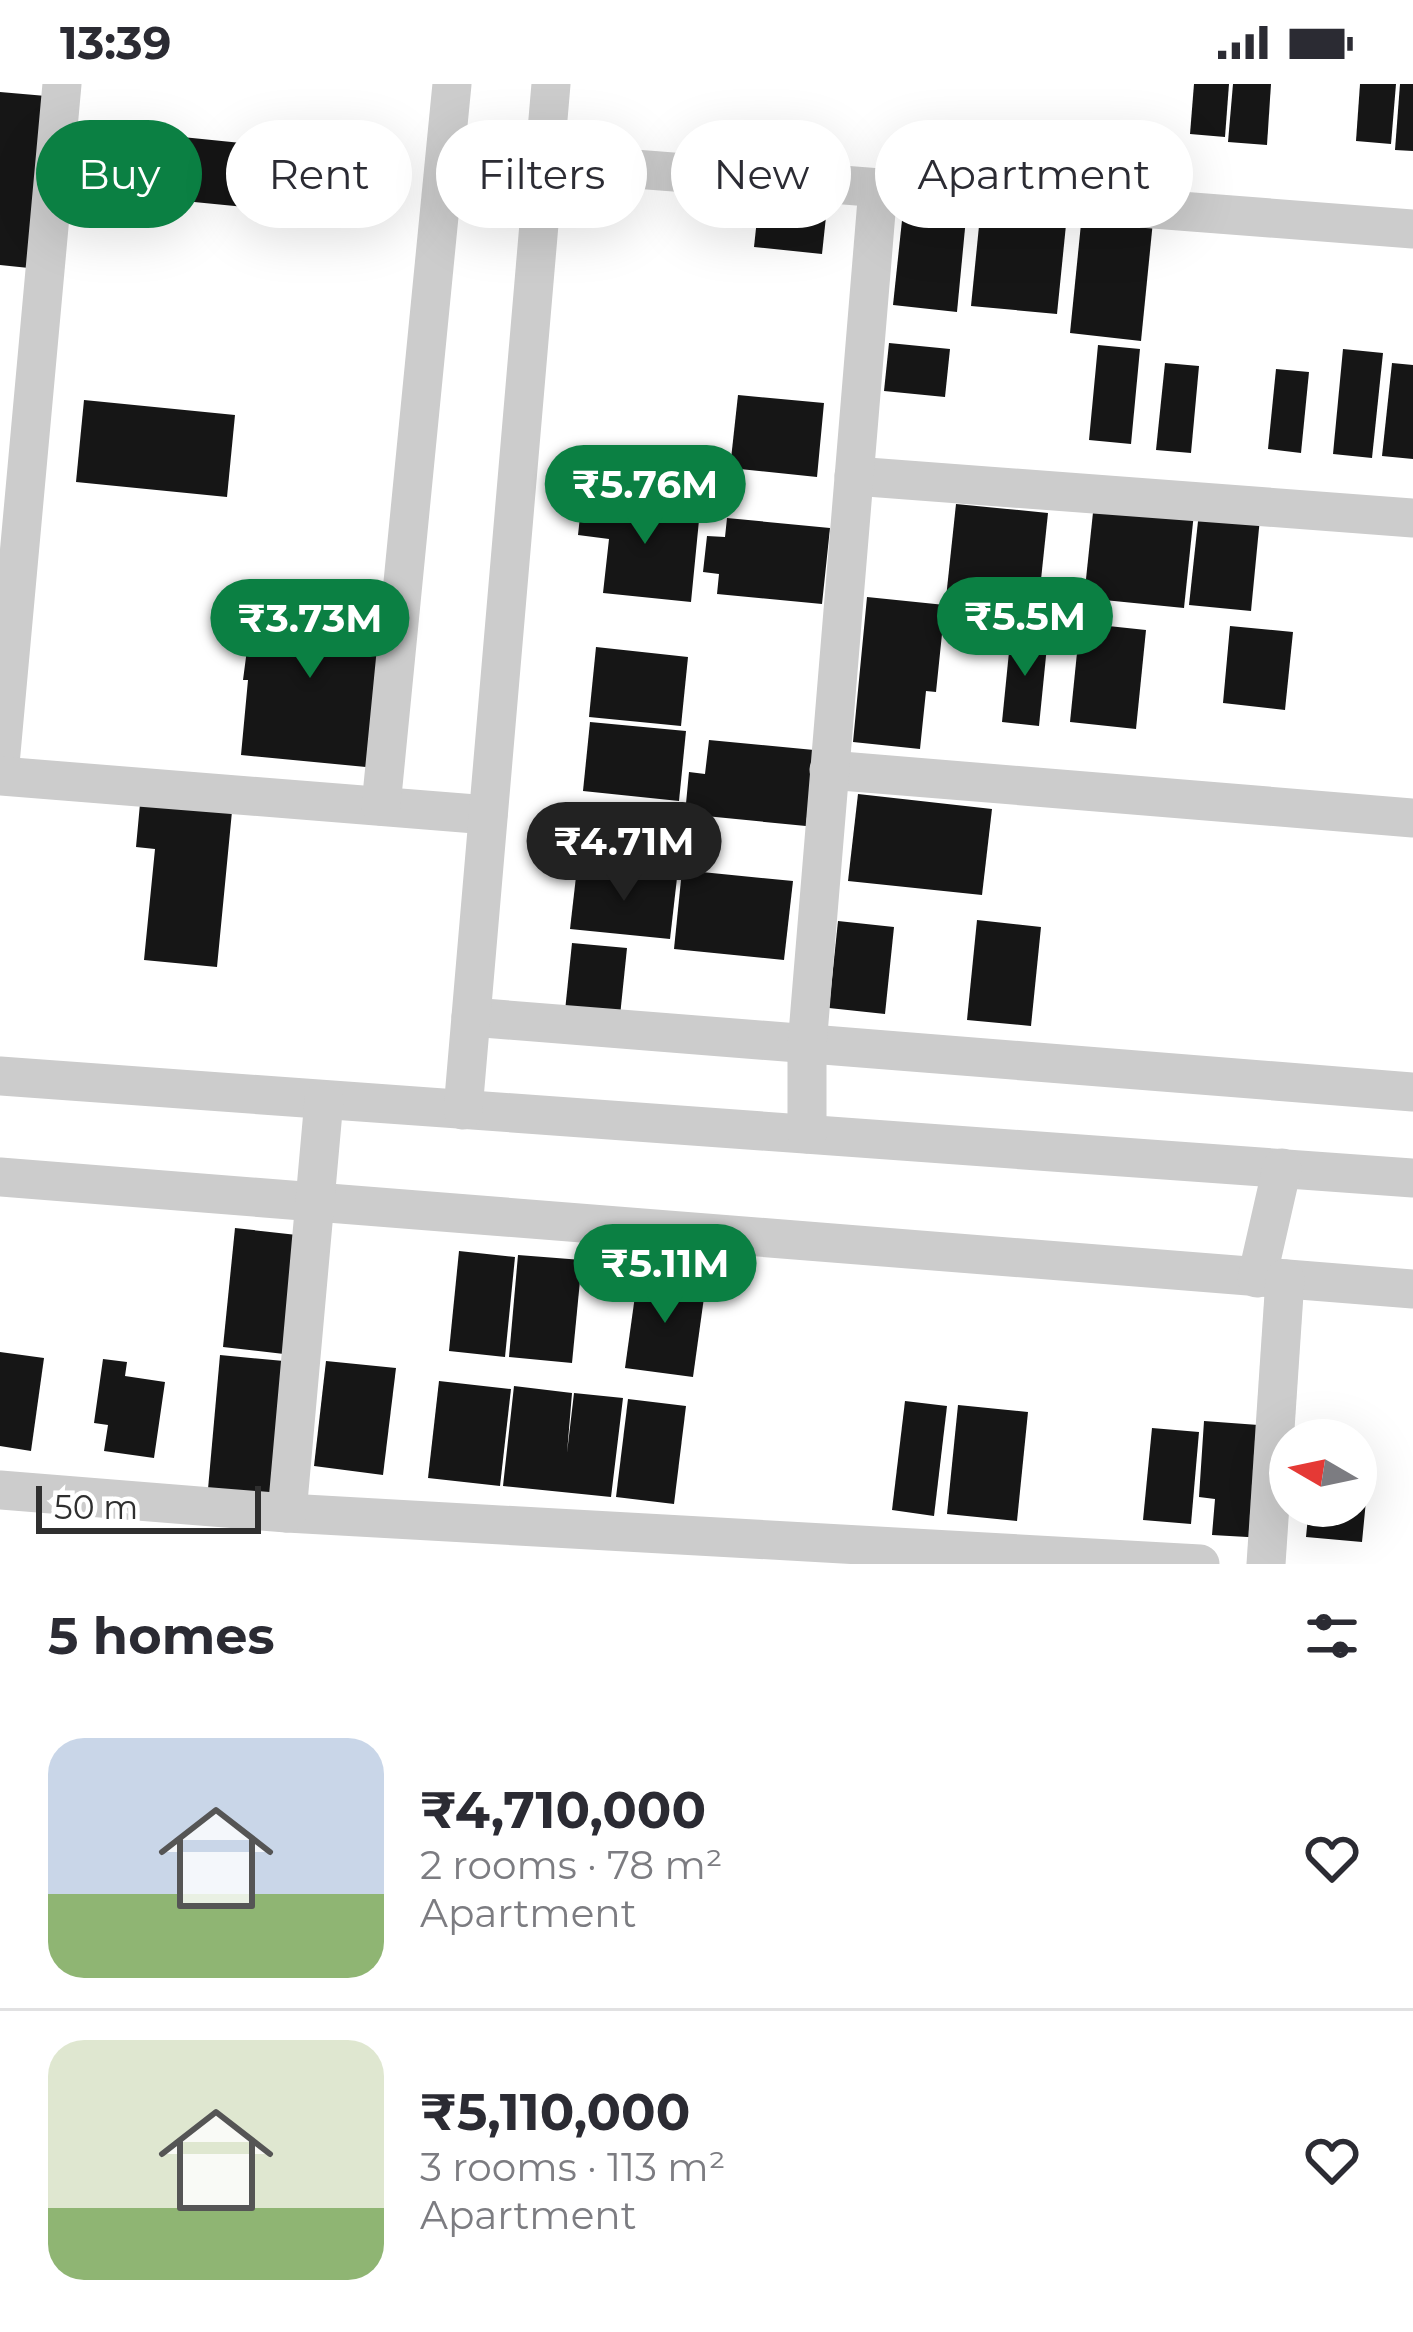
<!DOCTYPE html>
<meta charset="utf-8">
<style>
:root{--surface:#fff;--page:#f7f7f7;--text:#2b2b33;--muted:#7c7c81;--line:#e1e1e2;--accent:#0b8043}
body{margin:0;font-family:Montserrat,sans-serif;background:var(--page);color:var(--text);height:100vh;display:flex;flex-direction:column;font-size:45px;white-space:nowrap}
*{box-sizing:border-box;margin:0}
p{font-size:39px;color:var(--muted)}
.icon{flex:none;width:66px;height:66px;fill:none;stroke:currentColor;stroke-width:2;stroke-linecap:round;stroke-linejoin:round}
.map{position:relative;height:1480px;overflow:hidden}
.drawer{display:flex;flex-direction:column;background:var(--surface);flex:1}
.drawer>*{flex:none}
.banner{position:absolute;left:36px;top:36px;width:1341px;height:108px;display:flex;gap:24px}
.needle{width:78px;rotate:279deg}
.buttons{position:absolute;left:1269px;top:1335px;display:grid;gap:24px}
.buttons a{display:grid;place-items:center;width:108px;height:108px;border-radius:50%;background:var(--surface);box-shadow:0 12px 48px #0002;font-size:60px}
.scale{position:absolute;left:36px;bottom:30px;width:225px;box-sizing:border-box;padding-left:12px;border:6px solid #2f2f2f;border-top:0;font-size:33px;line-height:42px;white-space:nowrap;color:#2f2f2f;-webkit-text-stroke:9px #fff;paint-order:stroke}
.price{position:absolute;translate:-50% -102px;padding:0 27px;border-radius:42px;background:var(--accent);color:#fff;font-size:39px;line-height:78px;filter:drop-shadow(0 3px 6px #0008)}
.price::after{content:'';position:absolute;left:50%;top:72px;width:36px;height:27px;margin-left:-18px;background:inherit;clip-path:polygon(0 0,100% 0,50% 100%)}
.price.current{background:#222;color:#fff}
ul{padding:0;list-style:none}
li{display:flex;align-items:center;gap:36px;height:300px;padding:0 48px}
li+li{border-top:3px solid var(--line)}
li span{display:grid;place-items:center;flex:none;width:336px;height:240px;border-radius:36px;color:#555}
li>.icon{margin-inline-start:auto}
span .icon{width:144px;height:144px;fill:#fffc;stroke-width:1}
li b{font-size:51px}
h2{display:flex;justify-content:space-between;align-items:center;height:144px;padding:0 48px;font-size:51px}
.pill{padding:0 42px;border-radius:54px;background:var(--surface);box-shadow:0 12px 48px #0002;font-size:42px;line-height:108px}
.pill.current{background:var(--accent);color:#fff}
.status{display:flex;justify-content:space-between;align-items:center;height:84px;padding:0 60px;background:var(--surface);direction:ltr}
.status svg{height:33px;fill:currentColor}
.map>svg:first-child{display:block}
.building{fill:#161616}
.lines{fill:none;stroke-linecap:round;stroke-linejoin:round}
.minor{stroke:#ccc;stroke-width:39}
</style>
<div class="status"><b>13:39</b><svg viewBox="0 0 49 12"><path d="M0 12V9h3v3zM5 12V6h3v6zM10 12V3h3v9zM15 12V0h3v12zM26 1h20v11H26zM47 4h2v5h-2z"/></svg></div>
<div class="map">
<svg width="1413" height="1480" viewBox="0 0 1413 1480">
<rect width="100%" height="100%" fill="#fff"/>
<g class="building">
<path d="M 1194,0 L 1229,0 L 1225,53 L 1190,50 Z"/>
<path d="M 1233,0 L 1271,0 L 1267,61 L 1228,58 Z"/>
<path d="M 1360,0 L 1396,0 L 1391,60 L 1356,57 Z"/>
<path d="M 1400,0 L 1413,0 L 1413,67 L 1395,66 Z"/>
<path d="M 0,8 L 46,12 L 29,184 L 0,181 Z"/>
<path d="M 143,49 L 261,61 L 255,124 L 123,111 L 125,85 L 139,87 Z"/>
<path d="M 760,107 L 828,114 L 822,170 L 754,163 Z"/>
<path d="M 981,122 L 1067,131 L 1057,230 L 971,222 Z"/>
<path d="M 903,127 L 966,134 L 957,228 L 893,221 Z"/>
<path d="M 1082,130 L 1153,137 L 1141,257 L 1070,249 Z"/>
<path d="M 889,259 L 950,265 L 945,313 L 884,307 Z"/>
<path d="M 1098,261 L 1140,265 L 1131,360 L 1089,356 Z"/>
<path d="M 1343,265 L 1383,269 L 1372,374 L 1333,370 Z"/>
<path d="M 1165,279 L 1199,282 L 1191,369 L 1156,366 Z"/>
<path d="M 1392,279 L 1413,281 L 1413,375 L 1382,372 Z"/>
<path d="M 1276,285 L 1309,288 L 1301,369 L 1268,365 Z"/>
<path d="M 738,311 L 824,319 L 817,393 L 730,384 Z"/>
<path d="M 84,316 L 235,331 L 227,413 L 76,398 Z"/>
<path d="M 582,414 L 700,426 L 691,518 L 603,509 L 609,455 L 578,451 Z"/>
<path d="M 1094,419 L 1194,429 L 1184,524 L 1084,514 Z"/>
<path d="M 956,420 L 1048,429 L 1038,524 L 946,514 Z"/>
<path d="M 1199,428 L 1260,434 L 1251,527 L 1189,521 Z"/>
<path d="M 727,434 L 830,444 L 822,520 L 717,510 L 719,490 L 703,488 L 707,452 L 725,453 Z"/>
<path d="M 254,512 L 382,524 L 366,683 L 241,671 L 248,596 L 243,596 Z"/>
<path d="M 867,513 L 945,521 L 936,608 L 926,607 L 920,665 L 853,658 Z"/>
<path d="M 1080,539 L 1146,546 L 1136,645 L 1070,638 Z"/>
<path d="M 1230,542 L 1293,548 L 1285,626 L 1223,619 Z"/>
<path d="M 1011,548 L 1048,552 L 1039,642 L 1002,638 Z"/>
<path d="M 596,563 L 688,573 L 681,642 L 589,633 Z"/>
<path d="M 590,638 L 686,647 L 679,717 L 583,707 Z"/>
<path d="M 709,656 L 814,666 L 806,742 L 685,730 L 689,688 L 705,690 Z"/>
<path d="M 141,709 L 233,717 L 217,883 L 144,876 L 155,765 L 136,763 Z"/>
<path d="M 858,710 L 992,725 L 982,811 L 848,797 Z"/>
<path d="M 582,719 L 681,729 L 675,790 L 576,780 Z"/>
<path d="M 577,784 L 677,794 L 670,855 L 570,845 Z"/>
<path d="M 682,786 L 793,797 L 784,876 L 674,865 Z"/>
<path d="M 977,836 L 1041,843 L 1031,942 L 967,936 Z"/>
<path d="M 838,837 L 894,843 L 885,930 L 829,924 Z"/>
<path d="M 572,859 L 627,864 L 620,932 L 565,927 Z"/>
<path d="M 235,1144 L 297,1151 L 284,1270 L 223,1263 Z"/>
<path d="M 459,1167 L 515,1173 L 505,1273 L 449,1267 Z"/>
<path d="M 518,1171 L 582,1176 L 572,1279 L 509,1273 Z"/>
<path d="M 638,1190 L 706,1199 L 693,1293 L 625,1284 Z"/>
<path d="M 0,1268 L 44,1274 L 31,1367 L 0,1362 Z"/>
<path d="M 220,1271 L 284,1277 L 272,1411 L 208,1405 Z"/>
<path d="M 103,1275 L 127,1278 L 125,1292 L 165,1298 L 154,1374 L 104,1367 L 108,1341 L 94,1339 Z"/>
<path d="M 326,1277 L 396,1284 L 383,1391 L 314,1382 Z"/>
<path d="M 439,1297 L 511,1305 L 500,1402 L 428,1394 Z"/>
<path d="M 514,1302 L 572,1309 L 567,1369 L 574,1309 L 623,1314 L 611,1413 L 503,1402 Z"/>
<path d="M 628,1315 L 686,1322 L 674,1420 L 616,1413 Z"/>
<path d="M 905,1317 L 947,1322 L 934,1432 L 892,1426 Z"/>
<path d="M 958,1321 L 1028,1328 L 1017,1437 L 947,1430 Z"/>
<path d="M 1204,1337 L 1272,1342 L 1265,1454 L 1212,1451 L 1215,1415 L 1199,1413 Z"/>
<path d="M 1152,1344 L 1199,1348 L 1191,1440 L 1143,1436 Z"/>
<path d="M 1356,1363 L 1371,1365 L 1362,1458 L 1306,1453 L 1309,1422 L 1356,1422 Z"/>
</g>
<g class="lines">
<g class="minor">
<path d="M 544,78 L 1413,145"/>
<path d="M 854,392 L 1413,434"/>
<path d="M 0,680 L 62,0"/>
<path d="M 829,686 L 1413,734"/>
<path d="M 0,692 L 488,731"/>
<path d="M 381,722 L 452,0"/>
<path d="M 471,933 L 1413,1008"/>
<path d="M 0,992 L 1413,1094"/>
<path d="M 463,1026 L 551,0"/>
<path d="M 807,1050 L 807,962 L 878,104"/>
<path d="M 0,1093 L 1413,1205"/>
<path d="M 1257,1194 L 1282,1084"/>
<path d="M 0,1406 L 287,1429 L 1200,1480"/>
<path d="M 287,1429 L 324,1016"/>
<path d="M 1266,1480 L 1285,1195"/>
</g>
</g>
</svg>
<div class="buttons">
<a><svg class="needle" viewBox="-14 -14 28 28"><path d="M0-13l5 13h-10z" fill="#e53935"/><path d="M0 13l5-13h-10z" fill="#7c7c81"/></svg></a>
</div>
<div class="scale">50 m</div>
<b class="price" style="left:645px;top:463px">₹5.76M</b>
<b class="price" style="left:1025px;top:595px">₹5.5M</b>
<b class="price" style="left:310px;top:597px">₹3.73M</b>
<b class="price current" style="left:624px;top:820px">₹4.71M</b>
<b class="price" style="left:665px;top:1242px">₹5.11M</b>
<div class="banner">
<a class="pill current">Buy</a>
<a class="pill">Rent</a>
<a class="pill">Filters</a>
<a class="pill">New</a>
<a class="pill">Apartment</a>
</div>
</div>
<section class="drawer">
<h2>5 homes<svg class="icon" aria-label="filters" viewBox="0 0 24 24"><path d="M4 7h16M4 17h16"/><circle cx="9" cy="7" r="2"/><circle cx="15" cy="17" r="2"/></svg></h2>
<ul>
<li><span style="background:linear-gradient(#c9d6e8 65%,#8fb573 0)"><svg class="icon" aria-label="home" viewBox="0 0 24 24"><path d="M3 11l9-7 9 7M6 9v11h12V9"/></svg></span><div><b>₹4,710,000</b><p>2 rooms · 78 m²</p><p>Apartment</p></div><svg class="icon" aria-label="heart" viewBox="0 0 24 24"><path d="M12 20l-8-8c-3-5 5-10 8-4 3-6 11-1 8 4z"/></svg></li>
<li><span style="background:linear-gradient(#dfe7d0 70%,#8fb573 0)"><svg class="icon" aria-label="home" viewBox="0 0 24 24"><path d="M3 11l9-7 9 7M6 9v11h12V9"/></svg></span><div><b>₹5,110,000</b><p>3 rooms · 113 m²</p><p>Apartment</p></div><svg class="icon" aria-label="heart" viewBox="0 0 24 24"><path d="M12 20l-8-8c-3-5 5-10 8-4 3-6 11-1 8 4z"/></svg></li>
</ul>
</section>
